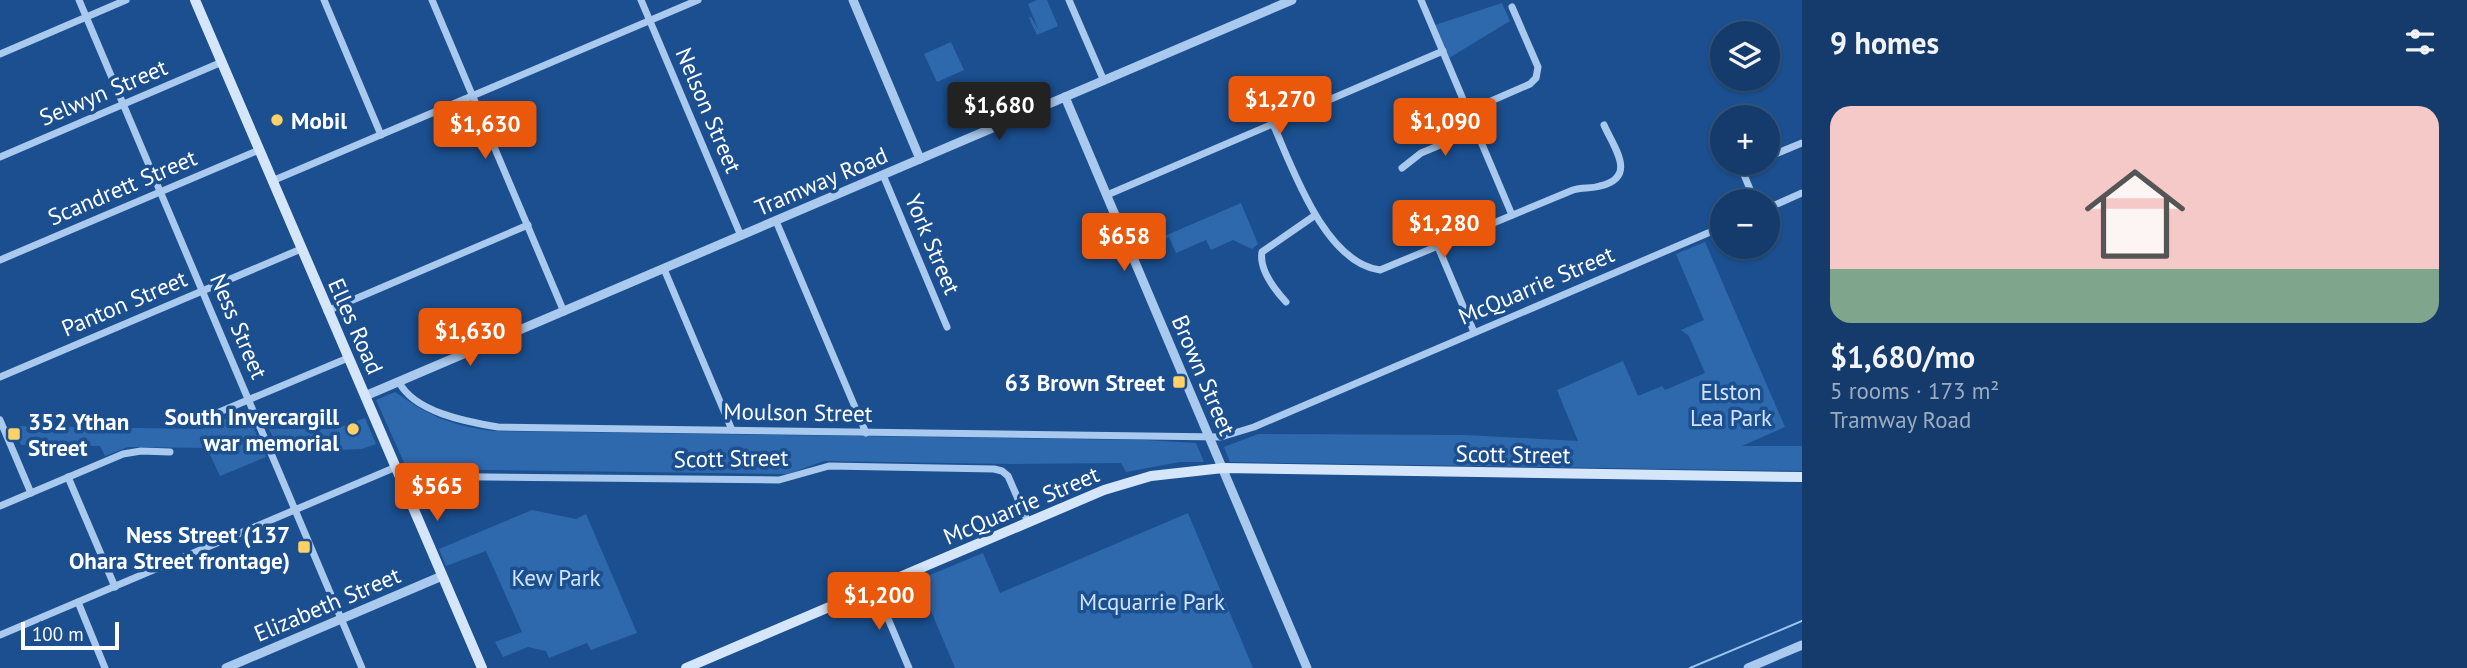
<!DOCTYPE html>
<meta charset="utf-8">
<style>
:root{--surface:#143b6b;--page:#214673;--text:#f1f3f6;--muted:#9dadc1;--line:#33557e;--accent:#ea580c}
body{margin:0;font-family:"PT Sans",sans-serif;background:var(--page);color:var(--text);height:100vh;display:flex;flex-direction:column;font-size:26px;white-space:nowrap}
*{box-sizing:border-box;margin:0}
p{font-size:23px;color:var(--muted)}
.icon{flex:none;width:38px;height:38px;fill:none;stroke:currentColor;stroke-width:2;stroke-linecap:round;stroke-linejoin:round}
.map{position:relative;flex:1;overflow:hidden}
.panel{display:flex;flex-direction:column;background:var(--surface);width:665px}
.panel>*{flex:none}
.controls{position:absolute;left:1710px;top:21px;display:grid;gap:14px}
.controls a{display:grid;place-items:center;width:70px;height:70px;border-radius:50%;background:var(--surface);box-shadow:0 2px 5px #0004,0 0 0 2px var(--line);font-size:35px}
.scale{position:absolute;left:21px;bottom:18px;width:98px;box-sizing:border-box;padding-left:7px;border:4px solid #fff;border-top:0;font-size:19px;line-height:24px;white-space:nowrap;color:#fff;-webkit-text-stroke:5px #1b4f8f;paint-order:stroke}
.price{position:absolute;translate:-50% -60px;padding:0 16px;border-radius:7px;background:var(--accent);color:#fff;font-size:23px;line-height:46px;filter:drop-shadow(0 2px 4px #0008)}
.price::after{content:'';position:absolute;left:50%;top:42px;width:21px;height:16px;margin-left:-10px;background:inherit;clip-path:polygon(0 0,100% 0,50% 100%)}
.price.on{background:#222;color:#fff}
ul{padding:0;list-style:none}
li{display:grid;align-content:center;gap:14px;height:371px;padding:0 28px}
li span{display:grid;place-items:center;height:217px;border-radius:21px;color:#555}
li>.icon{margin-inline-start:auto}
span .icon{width:126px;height:126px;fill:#fffc;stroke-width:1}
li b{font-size:30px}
h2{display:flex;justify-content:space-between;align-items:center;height:84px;padding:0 28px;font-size:30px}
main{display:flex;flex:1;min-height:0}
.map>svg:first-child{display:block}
.green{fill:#2e69ad}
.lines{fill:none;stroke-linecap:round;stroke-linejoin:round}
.stream{stroke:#9cc4f0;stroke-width:2}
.minor{stroke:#a9c9ee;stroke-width:7}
.tertiary{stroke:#a9c9ee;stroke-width:9}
.secondary{stroke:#d6e6fa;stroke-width:10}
.poi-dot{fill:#ffd166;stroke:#1b4f8f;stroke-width:2.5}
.labels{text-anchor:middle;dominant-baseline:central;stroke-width:7;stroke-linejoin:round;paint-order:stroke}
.street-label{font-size:23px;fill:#fff;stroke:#1b4f8f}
.poi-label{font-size:23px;font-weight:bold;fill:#fff;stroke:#1b4f8f;text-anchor:end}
.park-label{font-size:23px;fill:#cfe3fa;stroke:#1b4f8f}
</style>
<main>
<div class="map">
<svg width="1802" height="668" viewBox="0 0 1802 668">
<rect width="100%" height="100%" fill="#1b4f8f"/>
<g class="green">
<path d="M 1037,0 L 1047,0 L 1058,26 L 1037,35 L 1029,18 L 1031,17 L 1039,31 L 1028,4 Z"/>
<path d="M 1502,3 L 1510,21 L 1449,58 L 1435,25 Z"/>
<path d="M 951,42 L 964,70 L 937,82 L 924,54 Z"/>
<path d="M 1241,203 L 1258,244 L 1252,249 L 1233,240 L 1211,250 L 1206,240 L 1176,253 L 1169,237 L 1140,250 L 1139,247 Z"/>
<path d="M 1705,242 L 1785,427 L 1742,446 L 1802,446 L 1802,471 L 1230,462 L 1224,447 L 1258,434 L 1466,435 L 1578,441 L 1557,390 L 1623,361 L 1638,396 L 1662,386 L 1665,390 L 1705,373 L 1689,336 L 1681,330 L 1704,320 L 1676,254 Z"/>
<path d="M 395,392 C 429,416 452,426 493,431 L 1145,440 L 1196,443 L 1204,462 L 1180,462 L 1126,472 L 1121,463 L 1011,464 L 824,461 L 788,474 L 407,469 L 376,400 Z"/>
<path d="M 246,410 L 266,457 L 220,476 L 207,448 L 128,447 L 105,456 L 100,446 L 21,445 L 13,426 L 202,429 Z"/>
<path d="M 365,418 L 376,444 L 362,449 L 280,452 L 269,429 L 335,429 Z"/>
<path d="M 532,510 L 576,519 L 586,514 L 637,633 L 591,650 L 587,643 L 549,658 L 546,651 L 528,647 L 503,657 L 495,642 L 522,632 L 486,551 L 446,566 L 439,549 Z"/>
<path d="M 1188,513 L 1253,668 L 955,668 L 918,580 L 983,553 L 1000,593 Z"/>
</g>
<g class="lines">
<path class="stream" d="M 1690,668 L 1802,621"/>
<g class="minor">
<path d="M 79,0 L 362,668"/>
<path d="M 324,0 L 381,135"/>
<path d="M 432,0 L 564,312"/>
<path d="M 641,0 L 741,236"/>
<path d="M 1069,0 L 1104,81"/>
<path d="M 1421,0 L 1512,215"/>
<path d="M 0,54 L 126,0"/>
<path d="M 1468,111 L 1530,84 L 1536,78 L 1538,67 L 1512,7"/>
<path d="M 1273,124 C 1292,167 1325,263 1380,270 L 1573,190 C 1582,187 1591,189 1600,186 C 1638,177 1614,148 1604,125"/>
<path d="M 0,157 L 222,62"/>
<path d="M 1768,157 L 1802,143"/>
<path d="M 1739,163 L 1755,201"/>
<path d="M 1402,168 L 1421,153 L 1476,130"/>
<path d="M 1741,168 L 1755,163"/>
<path d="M 883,175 L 947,327"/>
<path d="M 272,181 L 698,0"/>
<path d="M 1107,195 L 1443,51"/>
<path d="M 1768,208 L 1802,193"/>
<path d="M 776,221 L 866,433"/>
<path d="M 1438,247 L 1474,332"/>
<path d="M 0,260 L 259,150"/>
<path d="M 664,269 L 732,430"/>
<path d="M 1286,302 C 1275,290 1259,269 1262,252 L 1314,216"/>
<path d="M 327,311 L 528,225"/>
<path d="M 0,377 L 301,249"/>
<path d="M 399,382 C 414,412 467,422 498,427 L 1221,437 L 1254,427 L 1722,227"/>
<path d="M 205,418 L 348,358"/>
<path d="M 0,420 L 31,493"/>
<path d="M 400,476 L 779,480 L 829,466 L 994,469 L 1002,471 L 1008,476 L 1028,522"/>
<path d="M 68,477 L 115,587"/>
<path d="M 0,506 L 123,454 L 141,451 L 170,452"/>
<path d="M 875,588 L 909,668"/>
<path d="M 78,602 L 105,668"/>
<path d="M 0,635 L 396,467"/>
</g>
<g class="tertiary">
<path d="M 853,0 L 920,159"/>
<path d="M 1065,97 L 1307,668"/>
<path d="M 365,396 L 1292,0"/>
<path d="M 226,668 L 442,576"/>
<path d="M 1748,668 L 1802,645"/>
</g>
<g class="secondary">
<path d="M 195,0 L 482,668"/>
<path d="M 686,668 L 1104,490 L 1151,476 L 1223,468 L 1802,477"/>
</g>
</g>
<g class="poi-dot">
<circle cx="277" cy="120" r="7"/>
<rect x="1172" y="375" width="14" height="14" rx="3.5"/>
<circle cx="353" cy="429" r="7"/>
<rect x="7" y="427" width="14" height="14" rx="3.5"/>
<rect x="297" y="540" width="14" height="14" rx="3.5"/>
</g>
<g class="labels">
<g class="street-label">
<text transform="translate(103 92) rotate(-23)">Selwyn Street</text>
<text transform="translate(709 110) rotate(67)">Nelson Street</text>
<text transform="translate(821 181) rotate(-23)">Tramway Road</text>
<text transform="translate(122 187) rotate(-23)">Scandrett Street</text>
<text transform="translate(933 244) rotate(67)">York Street</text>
<text transform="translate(1536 285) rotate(-23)">McQuarrie Street</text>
<text transform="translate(124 303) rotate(-23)">Panton Street</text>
<text transform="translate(239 326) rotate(67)">Ness Street</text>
<text transform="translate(356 326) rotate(66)">Elles Road</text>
<text transform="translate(1204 375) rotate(67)">Brown Street</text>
<text transform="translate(798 412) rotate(1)">Moulson Street</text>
<text transform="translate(1513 454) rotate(1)">Scott Street</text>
<text transform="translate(731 458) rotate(-1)">Scott Street</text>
<text transform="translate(1021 505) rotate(-23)">McQuarrie Street</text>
<text transform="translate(327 604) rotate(-23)">Elizabeth Street</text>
</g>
<g class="poi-label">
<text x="291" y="120" text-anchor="start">Mobil</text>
<text x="1165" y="382">63 Brown Street</text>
<text x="339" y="416">South Invercargill<tspan x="339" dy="26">war memorial</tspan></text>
<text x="28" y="421" text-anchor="start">352 Ythan<tspan x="28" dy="26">Street</tspan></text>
<text x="290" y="534">Ness Street (137<tspan x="290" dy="26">Ohara Street frontage)</tspan></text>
</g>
<g class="park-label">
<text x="1731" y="391">Elston<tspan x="1731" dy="26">Lea Park</tspan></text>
<text x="556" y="577">Kew Park</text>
<text x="1152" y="601">Mcquarrie Park</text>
</g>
</g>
</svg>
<div class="controls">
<a><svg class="icon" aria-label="layers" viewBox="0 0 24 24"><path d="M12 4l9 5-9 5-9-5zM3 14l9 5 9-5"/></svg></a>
<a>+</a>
<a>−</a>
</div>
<div class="scale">100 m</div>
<b class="price" style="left:1280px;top:136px">$1,270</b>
<b class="price on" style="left:999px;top:142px">$1,680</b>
<b class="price" style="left:1445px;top:158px">$1,090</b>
<b class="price" style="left:485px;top:161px">$1,630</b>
<b class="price" style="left:1444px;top:260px">$1,280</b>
<b class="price" style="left:1124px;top:273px">$658</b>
<b class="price" style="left:470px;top:368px">$1,630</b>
<b class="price" style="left:437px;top:523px">$565</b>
<b class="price" style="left:879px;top:632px">$1,200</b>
</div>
<section class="panel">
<h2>9 homes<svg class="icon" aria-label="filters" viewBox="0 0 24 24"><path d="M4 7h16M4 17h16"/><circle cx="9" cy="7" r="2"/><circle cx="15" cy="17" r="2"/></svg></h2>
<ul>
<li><span style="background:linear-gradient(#f6c9c9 75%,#7fa58c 0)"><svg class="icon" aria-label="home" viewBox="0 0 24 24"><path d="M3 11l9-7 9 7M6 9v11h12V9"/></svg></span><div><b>$1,680/mo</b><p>5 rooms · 173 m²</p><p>Tramway Road</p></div></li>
</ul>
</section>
</main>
